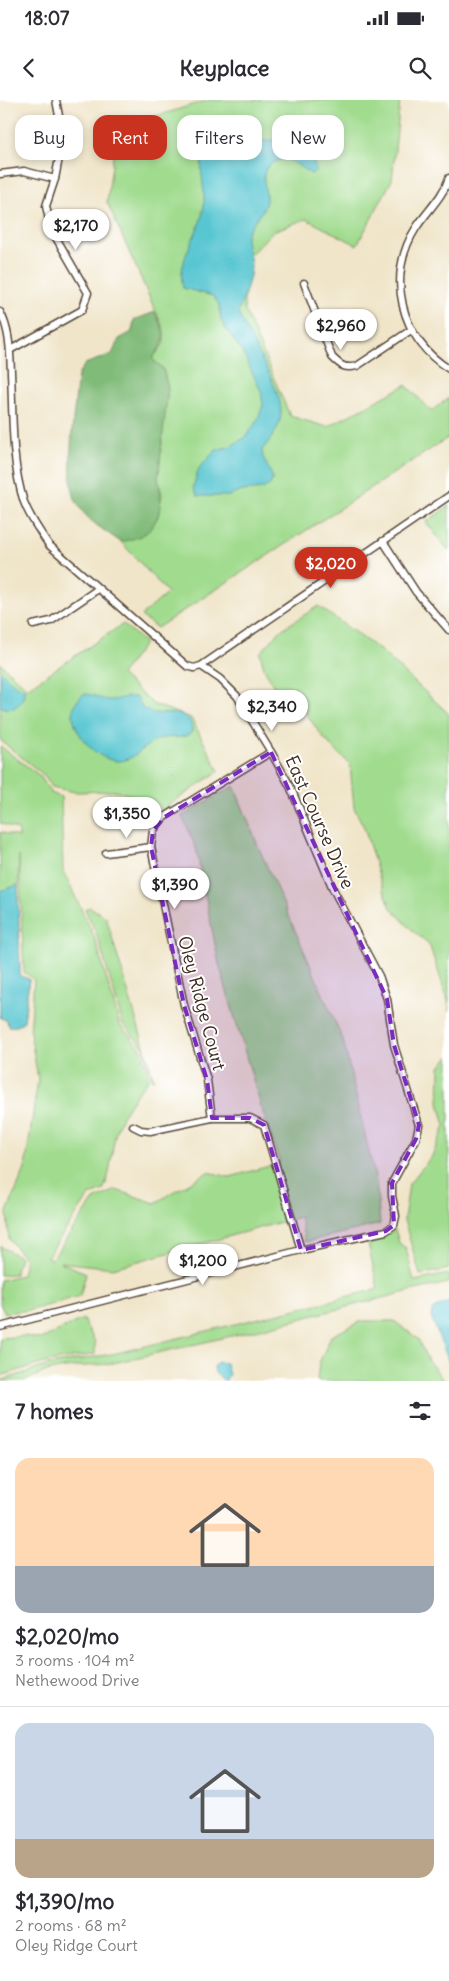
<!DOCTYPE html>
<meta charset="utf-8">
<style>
:root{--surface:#fff;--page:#f7f7f7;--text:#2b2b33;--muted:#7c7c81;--line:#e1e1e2;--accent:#c8321e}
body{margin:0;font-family:Delius,sans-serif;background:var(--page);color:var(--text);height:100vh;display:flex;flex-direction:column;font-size:19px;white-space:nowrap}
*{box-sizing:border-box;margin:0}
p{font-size:16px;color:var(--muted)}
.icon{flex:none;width:28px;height:28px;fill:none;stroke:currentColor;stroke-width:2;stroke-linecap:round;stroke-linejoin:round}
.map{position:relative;height:1281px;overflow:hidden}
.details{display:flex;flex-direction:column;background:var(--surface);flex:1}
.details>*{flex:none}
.banner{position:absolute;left:15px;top:15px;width:420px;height:45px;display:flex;gap:10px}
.price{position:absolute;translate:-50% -42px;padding:0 11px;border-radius:18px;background:#fff;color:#222;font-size:16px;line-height:32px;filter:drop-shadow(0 1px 2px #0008)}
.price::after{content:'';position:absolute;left:50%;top:30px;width:15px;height:11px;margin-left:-8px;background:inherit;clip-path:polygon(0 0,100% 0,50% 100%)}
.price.active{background:var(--accent);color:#fff}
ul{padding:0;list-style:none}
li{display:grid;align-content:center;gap:10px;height:265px;padding:0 15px}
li+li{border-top:1px solid var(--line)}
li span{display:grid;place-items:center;height:155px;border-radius:15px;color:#555}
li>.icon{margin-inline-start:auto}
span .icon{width:90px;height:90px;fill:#fffc;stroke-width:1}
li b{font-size:21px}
h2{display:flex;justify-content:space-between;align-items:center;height:60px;padding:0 15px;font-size:21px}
.chip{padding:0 18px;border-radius:15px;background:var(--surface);box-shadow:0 2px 8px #0003;font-size:18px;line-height:45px}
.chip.active{background:var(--accent);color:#fff}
.status{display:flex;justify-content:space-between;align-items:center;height:35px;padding:0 25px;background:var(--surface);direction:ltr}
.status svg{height:14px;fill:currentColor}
header{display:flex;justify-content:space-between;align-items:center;height:65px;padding:0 15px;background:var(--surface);font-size:22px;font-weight:800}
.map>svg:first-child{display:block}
.green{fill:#a0db8e;stroke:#6e8256}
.forest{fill:#80bb79;stroke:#5e724c}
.water{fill:#59c6d1;stroke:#4a7878}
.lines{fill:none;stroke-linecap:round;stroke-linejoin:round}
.street-casing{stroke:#564638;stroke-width:9}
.street{stroke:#fff;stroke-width:6}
.marked{fill:#7b2cbf;fill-opacity:0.2;stroke:#7b2cbf;stroke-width:4;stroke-dasharray:10 6;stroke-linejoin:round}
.labels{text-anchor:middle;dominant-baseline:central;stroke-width:4;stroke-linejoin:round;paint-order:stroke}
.street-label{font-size:18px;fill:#3b2a1e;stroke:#fff}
</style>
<div class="status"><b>18:07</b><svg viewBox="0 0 49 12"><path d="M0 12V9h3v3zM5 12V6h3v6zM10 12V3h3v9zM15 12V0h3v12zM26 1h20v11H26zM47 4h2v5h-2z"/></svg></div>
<header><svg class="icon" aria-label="back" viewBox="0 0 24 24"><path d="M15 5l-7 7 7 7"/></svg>Keyplace<svg class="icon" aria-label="search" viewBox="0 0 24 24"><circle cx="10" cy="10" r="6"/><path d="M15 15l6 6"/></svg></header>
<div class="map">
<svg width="449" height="1281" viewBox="0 0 449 1281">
<rect width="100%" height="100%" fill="#fff"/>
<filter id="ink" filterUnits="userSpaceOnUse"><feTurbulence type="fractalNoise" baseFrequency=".02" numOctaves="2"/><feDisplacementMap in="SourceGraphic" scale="10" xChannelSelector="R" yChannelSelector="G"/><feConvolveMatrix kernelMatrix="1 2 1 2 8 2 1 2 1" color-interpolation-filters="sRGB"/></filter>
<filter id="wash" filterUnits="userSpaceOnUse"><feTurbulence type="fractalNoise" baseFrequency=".0096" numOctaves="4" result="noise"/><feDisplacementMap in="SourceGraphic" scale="20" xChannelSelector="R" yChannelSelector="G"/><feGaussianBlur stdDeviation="1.12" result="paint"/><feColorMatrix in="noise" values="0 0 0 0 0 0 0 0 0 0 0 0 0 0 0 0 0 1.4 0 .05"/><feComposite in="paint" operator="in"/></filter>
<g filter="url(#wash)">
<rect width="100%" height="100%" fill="#f0e5c9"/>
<g class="green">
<path d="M 209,0 L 400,0 L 392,80 L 357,145 L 306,119 L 273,131 L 247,158 L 244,208 L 290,316 L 327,327 L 406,285 L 431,311 L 449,298 L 449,337 L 157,528 L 141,516 L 168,493 L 121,442 L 146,433 L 158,417 L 162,394 L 158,380 L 162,339 L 152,259 L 164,243 L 164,230 L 107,102 L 117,28 Z"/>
<path d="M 449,406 L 449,451 L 426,422 Z"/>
<path d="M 318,506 L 381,551 L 449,614 L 449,912 L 448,901 L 429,844 L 412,830 L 391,808 L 381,783 L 364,727 L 354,708 L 350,664 C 324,641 311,624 295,593 L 275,589 L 264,568 L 260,553 L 281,530 Z"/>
<path d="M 123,524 L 145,543 L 121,575 L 153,604 L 191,618 L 219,671 L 162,710 L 156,703 L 117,691 L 75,692 L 52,687 L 45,676 L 0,640 L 0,563 L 27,588 Z"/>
<path d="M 0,646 L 40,676 L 51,693 L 61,697 L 63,771 L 94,836 L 120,925 L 142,950 L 149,978 C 137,994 121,1013 116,1032 C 111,1051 112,1072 103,1090 L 89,1096 L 47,1157 L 52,1159 L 94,1100 L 116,1090 L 155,1103 L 208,1072 L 230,1077 L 280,1063 L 262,1010 L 219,864 L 196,748 L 182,716 L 234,686 L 258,746 L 343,940 L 376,1082 L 380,1124 L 305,1142 L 300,1117 L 113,1168 L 60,1162 L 86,1173 L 80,1196 L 31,1210 L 5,1213 L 0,1204 L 0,1180 L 22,1175 L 25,1159 L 9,1139 L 7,1112 L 25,1069 L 38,979 L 30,932 L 34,880 L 24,872 L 19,756 L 18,786 L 20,876 L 29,879 L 24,921 L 16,926 L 9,926 L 7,921 L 0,917 L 0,732 L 18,737 L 18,730 L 0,723 Z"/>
<path d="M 90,807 L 106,817 L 154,980 L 152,980 L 144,948 L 123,924 L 97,835 L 85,809 Z"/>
<path d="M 449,956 L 449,1169 L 420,1175 L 404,1120 L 409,1084 L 432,1056 L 445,1026 L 439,1003 L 440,967 Z"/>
<path d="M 395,1129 L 399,1143 L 406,1148 L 414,1181 L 449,1174 L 449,1183 L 410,1191 L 240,1234 L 109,1264 L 65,1268 L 45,1272 L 25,1281 L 0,1281 L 49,1265 L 117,1253 L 378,1189 L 367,1139 L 392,1132 Z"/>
<path d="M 0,1146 L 20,1157 L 15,1174 L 0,1175 Z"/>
<path d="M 83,1219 L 95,1242 L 95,1254 L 48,1262 L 0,1276 L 0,1238 L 25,1236 L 41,1239 Z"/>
<path d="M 362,1221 L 394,1221 L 418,1239 L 427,1259 L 444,1281 L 317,1281 L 319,1263 L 331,1236 Z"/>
</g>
<path class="forest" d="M 155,212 C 166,236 168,237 152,259 L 163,268 L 168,288 L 158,379 C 163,397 162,418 147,432 C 141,437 129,440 121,442 C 105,431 85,420 76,401 C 64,376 75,305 78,275 L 85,264 L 112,254 L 119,239 L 132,232 L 134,220 Z"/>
<g class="water">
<path d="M 227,37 L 257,41 L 292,39 L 302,41 L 311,50 L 316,71 L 311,74 C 299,68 292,56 277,61 C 255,68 268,89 266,101 C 264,116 247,123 246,138 C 246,147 251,156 251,165 C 251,181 243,198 238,213 C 249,237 282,290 281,312 C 281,327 271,339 262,350 L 263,357 L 273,378 L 270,385 L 262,389 L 243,391 L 229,396 L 197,396 L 193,387 L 199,368 L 216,350 L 231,346 L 246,337 L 258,319 L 263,305 L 261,291 L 242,251 L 225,228 L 221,220 L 219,205 L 213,196 L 183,188 C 176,160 198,137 203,111 C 208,85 193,66 209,41 Z"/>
<path d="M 0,571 L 14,584 L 24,589 C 26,602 13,614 0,606 Z"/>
<path d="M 83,594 C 95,594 98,599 108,600 C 118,601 124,595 137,597 L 143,609 C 147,610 151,612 155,613 C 169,615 193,608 192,632 C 183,641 170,635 159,639 C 145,644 134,661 119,661 C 97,661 74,635 73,614 C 72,606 78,600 83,594 Z"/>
<path d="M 18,785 L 20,876 L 29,879 L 24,921 L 16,926 L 9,926 L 7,921 L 0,917 L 0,791 Z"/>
<path d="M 449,1202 L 449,1263 L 431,1216 L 433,1209 Z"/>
<path d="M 220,1262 L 226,1263 L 229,1275 L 225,1281 L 215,1273 L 214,1267 L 216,1263 Z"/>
</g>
</g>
<g filter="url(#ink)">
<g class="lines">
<defs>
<g id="street">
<path d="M 0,74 L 24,71 L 55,79"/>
<path d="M 449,78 C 443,97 427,111 416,128 C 385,176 401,240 449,269"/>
<path d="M 304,183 L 332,257 C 341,266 345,269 357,266 L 411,230"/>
<path d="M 0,212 C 10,230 10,252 11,272 C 13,314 11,363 24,402 C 30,418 40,432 49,445 L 187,566 L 194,568 L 201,566 L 220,579 L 237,596 L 271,652 L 290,686 L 333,789 L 379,876 L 387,899 L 394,945 L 419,1025 L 416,1039 L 392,1083 L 392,1096 L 396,1116 L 394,1125 L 386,1131 L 301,1150 L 0,1227"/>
<path d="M 10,250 L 82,210 L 88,193 L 51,129 L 46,106 L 55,79 L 63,37 L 56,0"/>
<path d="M 383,441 L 416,492 L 449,530"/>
<path d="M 33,525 L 51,521 L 98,489"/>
<path d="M 201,566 L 449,396"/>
<path d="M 106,753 L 151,747"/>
<path d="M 212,1018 L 207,980 L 184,905 L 151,747 L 153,731 L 163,718 L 271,652"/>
<path d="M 133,1026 L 141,1030 L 150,1031 L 212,1018 L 250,1018 L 264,1025 L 301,1150"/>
</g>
</defs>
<use href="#street" class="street-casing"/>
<use href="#street" class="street"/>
</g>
</g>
<path class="marked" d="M 271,652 L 387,899 L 394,945 L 419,1025 L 416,1039 L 392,1083 L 394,1125 L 386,1131 L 301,1150 L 264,1025 L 250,1018 L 212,1018 L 207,980 L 184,905 L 151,747 L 153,731 L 163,718 Z"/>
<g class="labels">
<g class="street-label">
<text transform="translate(320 722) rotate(66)">East Course Drive</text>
<text transform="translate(202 903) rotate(75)">Oley Ridge Court</text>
</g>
</g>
</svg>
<b class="price" style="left:76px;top:151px">$2,170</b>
<b class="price" style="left:341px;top:251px">$2,960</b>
<b class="price active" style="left:331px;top:489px">$2,020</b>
<b class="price" style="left:272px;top:632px">$2,340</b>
<b class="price" style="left:127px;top:739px">$1,350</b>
<b class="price" style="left:175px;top:810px">$1,390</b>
<b class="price" style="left:203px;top:1186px">$1,200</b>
<div class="banner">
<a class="chip">Buy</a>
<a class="chip active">Rent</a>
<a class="chip">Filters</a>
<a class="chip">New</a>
</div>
</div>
<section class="details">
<h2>7 homes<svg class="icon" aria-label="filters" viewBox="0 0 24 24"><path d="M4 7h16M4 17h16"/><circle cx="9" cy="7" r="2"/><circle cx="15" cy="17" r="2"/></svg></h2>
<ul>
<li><span style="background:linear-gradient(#ffd9b3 70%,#9aa5b1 0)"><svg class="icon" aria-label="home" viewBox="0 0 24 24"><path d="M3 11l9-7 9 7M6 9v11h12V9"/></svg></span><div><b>$2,020/mo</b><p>3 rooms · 104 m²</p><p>Nethewood Drive</p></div></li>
<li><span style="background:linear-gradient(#c9d6e8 75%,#b9a48a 0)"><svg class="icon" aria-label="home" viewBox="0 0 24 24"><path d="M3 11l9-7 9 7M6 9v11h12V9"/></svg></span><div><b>$1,390/mo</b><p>2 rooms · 68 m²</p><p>Oley Ridge Court</p></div></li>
</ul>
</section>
